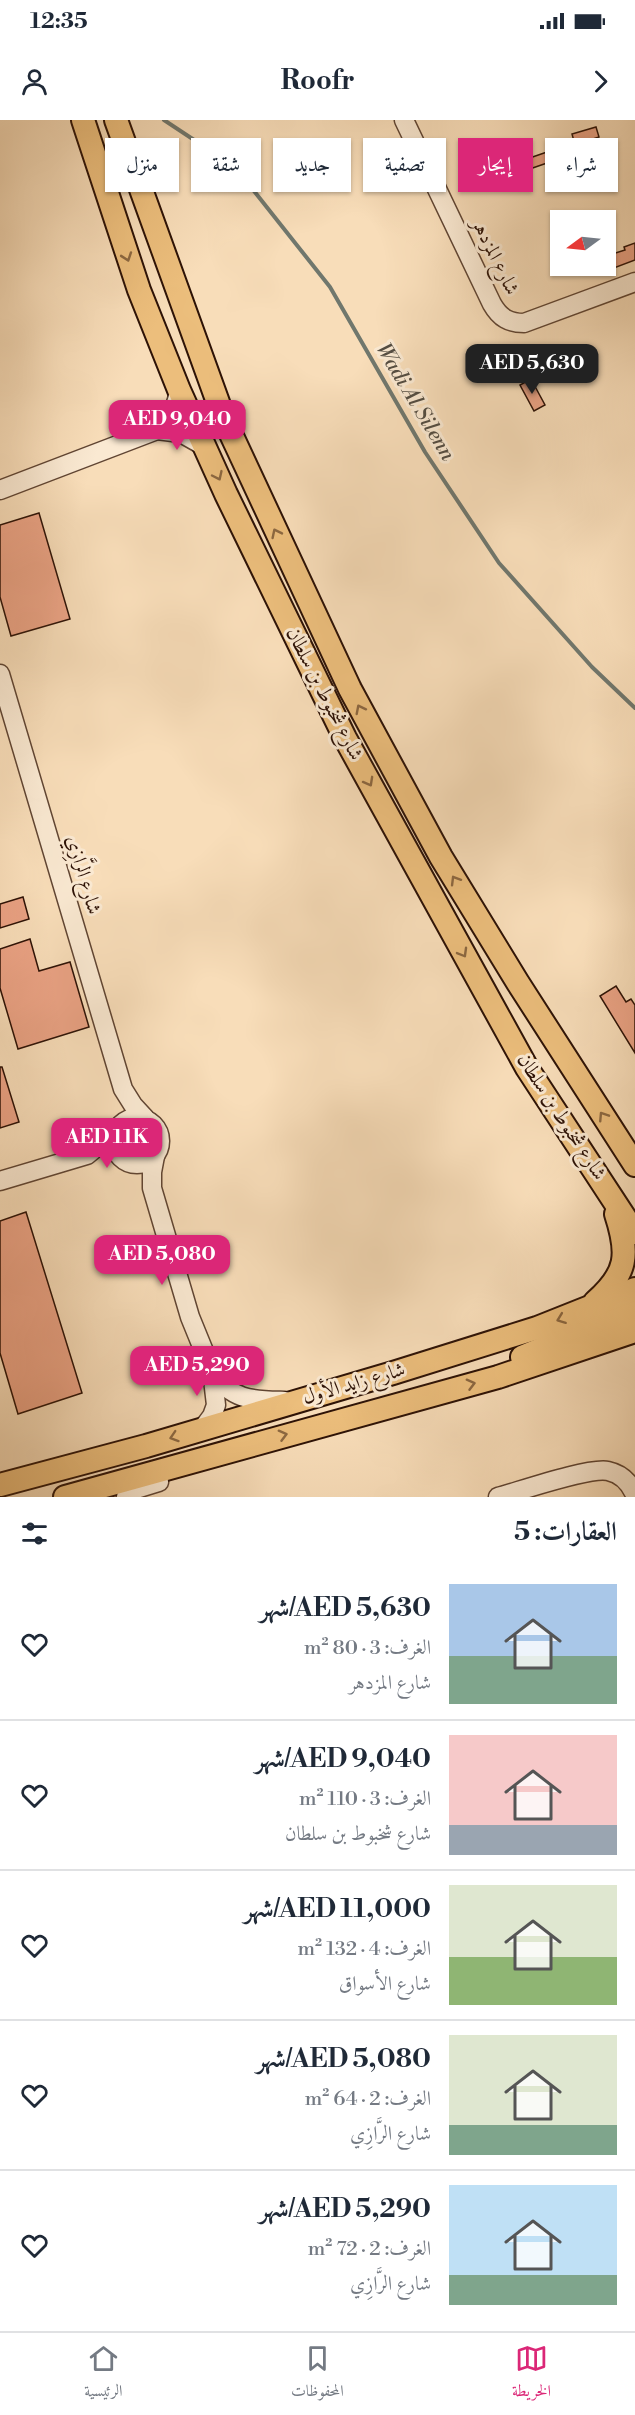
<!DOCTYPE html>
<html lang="ar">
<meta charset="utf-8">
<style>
:root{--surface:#fff;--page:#f2f2f3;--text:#1f2937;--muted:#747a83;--line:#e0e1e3;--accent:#db2777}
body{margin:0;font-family:"Libre Bodoni",Amiri,serif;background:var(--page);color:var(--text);direction:rtl;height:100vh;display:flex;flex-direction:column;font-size:22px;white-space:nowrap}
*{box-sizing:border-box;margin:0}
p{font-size:20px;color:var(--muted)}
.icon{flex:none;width:33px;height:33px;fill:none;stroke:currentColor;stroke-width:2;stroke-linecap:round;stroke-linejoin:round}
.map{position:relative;height:1377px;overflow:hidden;direction:ltr}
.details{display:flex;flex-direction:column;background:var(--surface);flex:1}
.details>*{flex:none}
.hud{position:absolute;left:18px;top:18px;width:600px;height:54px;direction:rtl;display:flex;gap:12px}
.needle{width:39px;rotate:255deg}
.buttons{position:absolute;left:550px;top:90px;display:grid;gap:12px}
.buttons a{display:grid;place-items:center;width:66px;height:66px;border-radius:0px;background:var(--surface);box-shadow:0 2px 4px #0004;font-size:30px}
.price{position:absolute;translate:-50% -51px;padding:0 14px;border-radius:12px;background:var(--accent);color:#fff;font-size:20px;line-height:39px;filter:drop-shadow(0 2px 3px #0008)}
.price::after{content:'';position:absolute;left:50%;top:36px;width:18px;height:14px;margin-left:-9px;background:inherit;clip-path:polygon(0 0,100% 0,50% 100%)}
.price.current{background:#222;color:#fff}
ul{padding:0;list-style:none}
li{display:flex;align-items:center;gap:18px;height:150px;padding:0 18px}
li+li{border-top:2px solid var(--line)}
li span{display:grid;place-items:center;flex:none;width:168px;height:120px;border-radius:0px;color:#555}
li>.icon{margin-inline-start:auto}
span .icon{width:72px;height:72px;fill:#fffc;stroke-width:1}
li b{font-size:26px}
h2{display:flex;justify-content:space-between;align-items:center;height:72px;padding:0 18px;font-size:26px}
.pill{padding:0 21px;border-radius:0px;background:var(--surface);box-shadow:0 2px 4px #0004;font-size:21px;line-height:54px}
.pill.current{background:var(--accent);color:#fff}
.status{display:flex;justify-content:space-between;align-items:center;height:42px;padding:0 30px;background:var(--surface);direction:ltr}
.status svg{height:16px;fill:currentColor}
header{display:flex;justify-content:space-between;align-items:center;height:78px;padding:0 18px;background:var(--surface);font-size:27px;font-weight:700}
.dock{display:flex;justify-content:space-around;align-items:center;height:84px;border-top:2px solid var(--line);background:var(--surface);font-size:16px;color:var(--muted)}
.dock a{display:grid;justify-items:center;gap:3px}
.dock .current{color:var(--accent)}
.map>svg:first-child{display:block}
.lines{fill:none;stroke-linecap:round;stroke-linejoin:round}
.stream{stroke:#70776d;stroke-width:4}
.building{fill:#eba385;stroke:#2d1206;stroke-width:1.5}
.minor-casing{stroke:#604533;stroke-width:21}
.major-casing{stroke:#2d1206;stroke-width:26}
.minor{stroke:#fae9d2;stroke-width:18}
.major{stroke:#ecbe7c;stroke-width:22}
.oneway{stroke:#8c6841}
.labels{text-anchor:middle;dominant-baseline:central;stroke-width:6;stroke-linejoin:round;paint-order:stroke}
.street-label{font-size:20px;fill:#2d1206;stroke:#fae9d2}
.water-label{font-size:21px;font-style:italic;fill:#544d42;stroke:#fae9d2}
</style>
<div class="status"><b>12:35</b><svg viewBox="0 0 49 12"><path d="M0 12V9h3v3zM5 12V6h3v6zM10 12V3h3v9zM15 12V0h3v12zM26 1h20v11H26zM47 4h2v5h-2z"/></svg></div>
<header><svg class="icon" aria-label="forward" viewBox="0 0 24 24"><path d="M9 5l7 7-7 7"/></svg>Roofr<svg class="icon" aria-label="person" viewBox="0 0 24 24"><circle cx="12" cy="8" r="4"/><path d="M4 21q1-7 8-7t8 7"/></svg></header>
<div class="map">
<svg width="635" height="1377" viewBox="0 0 635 1377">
<rect width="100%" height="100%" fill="#f8ddb9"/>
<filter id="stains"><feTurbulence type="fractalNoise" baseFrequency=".00333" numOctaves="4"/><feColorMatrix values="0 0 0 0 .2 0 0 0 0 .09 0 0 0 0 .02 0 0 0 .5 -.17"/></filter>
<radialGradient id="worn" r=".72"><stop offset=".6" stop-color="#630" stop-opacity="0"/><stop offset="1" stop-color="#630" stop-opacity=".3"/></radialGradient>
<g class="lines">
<path class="stream" d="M 164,0 L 235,47 L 330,167 L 425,332 L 499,443 L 592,547 L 635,588"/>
</g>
<g class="building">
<path d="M 596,7 L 599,17 L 575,25 L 572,14 Z"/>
<path d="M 547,32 L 550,42 L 521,52 L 518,42 Z"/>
<path d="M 635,123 L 635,140 L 606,151 L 606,136 L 625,130 L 624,127 Z"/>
<path d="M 531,259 L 545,285 L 534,291 L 520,265 Z"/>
<path d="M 39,393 L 70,499 L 11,516 L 0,477 L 0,405 Z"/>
<path d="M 23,777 L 29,799 L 0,808 L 0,784 Z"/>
<path d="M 30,819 L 39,851 L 70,842 L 89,907 L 18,929 L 0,868 L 0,829 Z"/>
<path d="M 616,866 L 626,882 L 631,879 L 635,885 L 635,933 L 600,876 Z"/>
<path d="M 0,947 L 2,947 L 19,1002 L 0,1008 Z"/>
<path d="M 26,1092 L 82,1273 L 18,1294 L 0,1233 L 0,1101 Z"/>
</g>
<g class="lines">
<defs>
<g id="minor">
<path d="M 404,0 L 492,184 C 500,198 509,203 524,203 L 635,162"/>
<path d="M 157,310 L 181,313 L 204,326"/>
<path d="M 0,370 L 157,310 C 170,299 177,287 179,270"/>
<path d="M 0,554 L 123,969 L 133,985 L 145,998"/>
<circle cx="137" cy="1021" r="23"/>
<path d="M 155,1036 L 152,1052 L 152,1068 L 190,1197 L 212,1251 L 216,1285 L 212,1296 L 203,1308"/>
<path d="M 0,1061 L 87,1035 L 115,1012"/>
<path d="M 212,1252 C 233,1281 252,1280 285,1281"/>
<path d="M 126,1377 L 136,1369 L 159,1362"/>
<path d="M 498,1377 C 520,1371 589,1347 608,1351 C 622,1354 630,1363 635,1375"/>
</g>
<g id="major">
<path d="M 83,0 L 139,170 L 179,270 L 226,374 L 345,618 L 527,948 L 635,1113"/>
<path d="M 116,0 L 224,299 L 350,569 L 441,737 L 518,863 L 635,1045"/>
<path d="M 595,1182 C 628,1153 629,1134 616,1094"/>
<path d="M 522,1237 L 635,1190"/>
<path d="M 0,1365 L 146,1326 L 393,1253 L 537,1208 L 635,1169"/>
<path d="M 65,1377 L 498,1257 L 635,1211"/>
</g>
</defs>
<use href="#minor" class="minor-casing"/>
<use href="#major" class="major-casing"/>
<use href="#minor" class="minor"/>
<use href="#major" class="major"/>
</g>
<defs><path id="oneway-chevron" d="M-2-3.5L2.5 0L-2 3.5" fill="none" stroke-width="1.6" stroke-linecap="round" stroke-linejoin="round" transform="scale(1.5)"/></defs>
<g class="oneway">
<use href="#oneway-chevron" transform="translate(127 137) rotate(71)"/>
<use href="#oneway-chevron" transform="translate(218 356) rotate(65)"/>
<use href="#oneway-chevron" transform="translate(276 413) rotate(-116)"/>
<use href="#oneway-chevron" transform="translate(360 589) rotate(-117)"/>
<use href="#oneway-chevron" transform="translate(369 662) rotate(61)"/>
<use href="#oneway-chevron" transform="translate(455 760) rotate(-121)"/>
<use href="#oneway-chevron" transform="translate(463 833) rotate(60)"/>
<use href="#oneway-chevron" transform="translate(603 996) rotate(-123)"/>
<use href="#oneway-chevron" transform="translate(561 1199) rotate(159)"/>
<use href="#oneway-chevron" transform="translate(471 1264) rotate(-15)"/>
<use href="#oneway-chevron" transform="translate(283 1315) rotate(-15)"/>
<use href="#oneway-chevron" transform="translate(174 1317) rotate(162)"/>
</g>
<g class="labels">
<g class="street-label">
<text transform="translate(495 137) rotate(64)">شارع المزدهر</text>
<text transform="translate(324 574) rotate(63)">شارع شخبوط بن سلطان</text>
<text transform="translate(83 755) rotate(74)">شارع الرَّازِي</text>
<text transform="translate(561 997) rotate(57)">شارع شخبوط بن سلطان</text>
<text transform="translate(354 1264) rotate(-16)">شارع زايد الأول</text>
</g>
<g class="water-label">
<text transform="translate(415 282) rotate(59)">Wadi Al Silenn</text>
</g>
</g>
<rect width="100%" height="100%" filter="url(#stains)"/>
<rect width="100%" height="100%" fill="url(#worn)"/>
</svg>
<div class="buttons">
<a><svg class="needle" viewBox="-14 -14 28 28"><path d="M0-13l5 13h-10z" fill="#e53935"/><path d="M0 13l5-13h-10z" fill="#747a83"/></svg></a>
</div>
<b class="price current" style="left:532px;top:275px">AED 5,630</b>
<b class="price" style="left:177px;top:331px">AED 9,040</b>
<b class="price" style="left:107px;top:1049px">AED 11K</b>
<b class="price" style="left:162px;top:1166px">AED 5,080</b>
<b class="price" style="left:197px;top:1277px">AED 5,290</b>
<div class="hud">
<a class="pill">شراء</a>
<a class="pill current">إيجار</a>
<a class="pill">تصفية</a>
<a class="pill">جديد</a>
<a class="pill">شقة</a>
<a class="pill">منزل</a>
</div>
</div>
<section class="details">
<h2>العقارات: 5<svg class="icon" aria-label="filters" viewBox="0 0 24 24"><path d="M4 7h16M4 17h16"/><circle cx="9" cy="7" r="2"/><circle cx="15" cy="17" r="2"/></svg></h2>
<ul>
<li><span style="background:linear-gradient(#a9c7e8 60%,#7fa58c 0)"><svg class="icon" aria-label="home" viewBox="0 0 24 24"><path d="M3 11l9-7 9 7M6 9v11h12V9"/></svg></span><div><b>AED 5,630/شهر</b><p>الغرف: 3 · 80 m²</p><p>شارع المزدهر</p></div><svg class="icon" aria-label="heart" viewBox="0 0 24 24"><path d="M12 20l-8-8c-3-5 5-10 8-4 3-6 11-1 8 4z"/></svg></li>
<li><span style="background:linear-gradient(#f6c9c9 75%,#9aa5b1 0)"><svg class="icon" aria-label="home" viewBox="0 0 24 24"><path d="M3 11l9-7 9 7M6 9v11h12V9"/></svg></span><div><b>AED 9,040/شهر</b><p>الغرف: 3 · 110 m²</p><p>شارع شخبوط بن سلطان</p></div><svg class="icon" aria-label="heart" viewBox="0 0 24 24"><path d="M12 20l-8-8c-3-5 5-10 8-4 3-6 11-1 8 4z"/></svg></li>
<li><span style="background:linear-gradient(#dfe7d0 60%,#8fb573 0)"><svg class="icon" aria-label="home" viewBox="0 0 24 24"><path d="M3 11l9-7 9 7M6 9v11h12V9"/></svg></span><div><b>AED 11,000/شهر</b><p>الغرف: 4 · 132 m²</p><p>شارع الأسواق</p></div><svg class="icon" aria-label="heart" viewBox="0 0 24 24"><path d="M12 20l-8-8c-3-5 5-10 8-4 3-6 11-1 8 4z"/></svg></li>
<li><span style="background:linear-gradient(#dfe7d0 75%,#7fa58c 0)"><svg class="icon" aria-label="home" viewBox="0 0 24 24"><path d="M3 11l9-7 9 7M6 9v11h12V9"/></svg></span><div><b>AED 5,080/شهر</b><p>الغرف: 2 · 64 m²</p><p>شارع الرَّازِي</p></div><svg class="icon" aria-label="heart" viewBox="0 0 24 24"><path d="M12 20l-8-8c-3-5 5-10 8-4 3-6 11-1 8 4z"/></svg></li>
<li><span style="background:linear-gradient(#bfe0f5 75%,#7fa58c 0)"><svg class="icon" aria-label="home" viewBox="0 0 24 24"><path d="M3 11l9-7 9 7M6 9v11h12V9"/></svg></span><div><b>AED 5,290/شهر</b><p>الغرف: 2 · 72 m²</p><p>شارع الرَّازِي</p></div><svg class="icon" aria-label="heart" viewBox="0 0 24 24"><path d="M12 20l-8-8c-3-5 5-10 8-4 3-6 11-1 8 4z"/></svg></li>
</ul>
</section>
<nav class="dock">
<a class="current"><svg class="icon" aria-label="map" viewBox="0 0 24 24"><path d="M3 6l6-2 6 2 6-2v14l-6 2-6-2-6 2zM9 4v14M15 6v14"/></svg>الخريطة</a>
<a><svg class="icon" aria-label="saved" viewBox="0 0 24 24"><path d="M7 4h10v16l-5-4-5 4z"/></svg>المحفوظات</a>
<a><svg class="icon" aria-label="home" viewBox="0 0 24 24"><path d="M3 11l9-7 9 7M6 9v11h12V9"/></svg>الرئيسية</a>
</nav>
